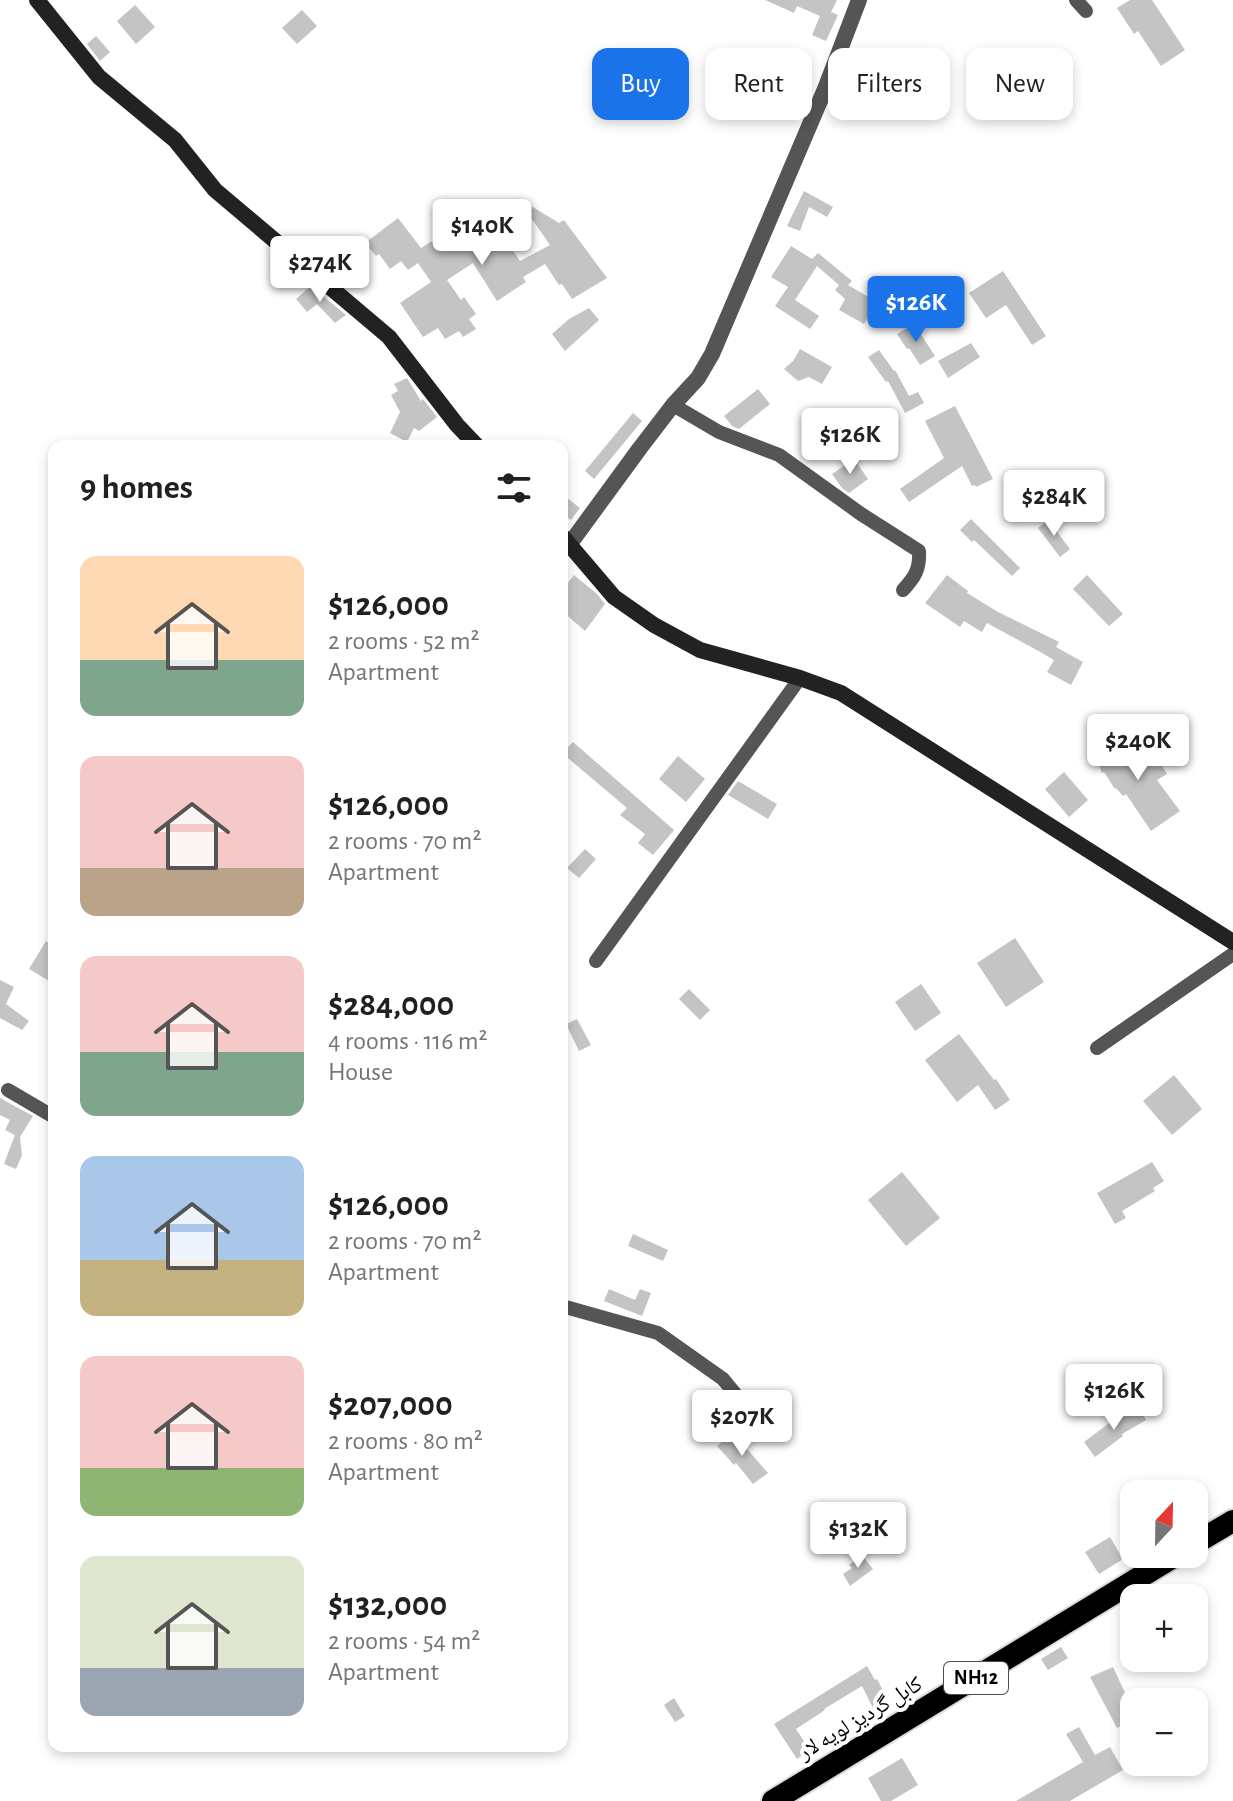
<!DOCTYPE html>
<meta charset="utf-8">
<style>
:root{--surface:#fff;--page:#f2f2f2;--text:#202124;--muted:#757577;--accent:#1a73e8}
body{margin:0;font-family:"Alegreya Sans","Noto Naskh Arabic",sans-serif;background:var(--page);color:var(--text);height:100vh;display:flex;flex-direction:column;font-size:30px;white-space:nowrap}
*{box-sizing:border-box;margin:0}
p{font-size:26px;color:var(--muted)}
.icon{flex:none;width:44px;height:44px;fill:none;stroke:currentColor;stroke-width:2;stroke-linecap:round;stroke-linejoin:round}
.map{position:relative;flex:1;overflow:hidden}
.side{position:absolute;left:48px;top:440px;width:520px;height:1312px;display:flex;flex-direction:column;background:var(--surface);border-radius:16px;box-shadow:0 4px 12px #0003}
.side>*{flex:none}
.top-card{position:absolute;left:592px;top:48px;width:520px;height:72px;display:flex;gap:16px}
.needle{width:52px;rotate:22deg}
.fabs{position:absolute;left:1120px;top:1480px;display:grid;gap:16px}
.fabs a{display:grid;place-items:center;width:88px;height:88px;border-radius:16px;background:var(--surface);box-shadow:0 4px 12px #0003;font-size:40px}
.price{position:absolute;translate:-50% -68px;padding:0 18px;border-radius:8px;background:#fff;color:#222;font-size:26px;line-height:52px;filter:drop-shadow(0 2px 4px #0008)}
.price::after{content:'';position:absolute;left:50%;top:48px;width:24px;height:18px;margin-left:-12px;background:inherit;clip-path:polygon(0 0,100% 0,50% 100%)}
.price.current{background:var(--accent);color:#fff}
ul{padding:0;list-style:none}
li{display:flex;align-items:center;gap:24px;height:200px;padding:0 32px}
li span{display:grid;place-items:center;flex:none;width:224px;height:160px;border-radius:16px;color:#555}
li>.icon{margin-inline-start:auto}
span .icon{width:96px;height:96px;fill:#fffc;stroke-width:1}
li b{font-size:34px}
h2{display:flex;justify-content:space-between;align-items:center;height:96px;padding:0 32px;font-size:34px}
.chip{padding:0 28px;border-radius:16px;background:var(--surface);box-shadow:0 4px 12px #0003;font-size:28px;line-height:72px}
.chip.current{background:var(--accent);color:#fff}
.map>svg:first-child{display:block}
.building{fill:#c4c4c4}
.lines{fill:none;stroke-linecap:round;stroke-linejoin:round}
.trunk-casing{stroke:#dbdbdb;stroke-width:26}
.minor{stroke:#555;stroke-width:14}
.tertiary{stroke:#555;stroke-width:16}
.secondary{stroke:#222;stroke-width:16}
.trunk{stroke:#000;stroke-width:22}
.labels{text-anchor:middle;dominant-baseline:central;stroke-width:8;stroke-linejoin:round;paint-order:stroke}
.shield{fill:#fff;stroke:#4c4c4c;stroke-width:2}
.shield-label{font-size:20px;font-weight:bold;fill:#000}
.street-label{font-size:22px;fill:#000;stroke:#fff}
</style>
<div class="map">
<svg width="1233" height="1801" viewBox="0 0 1233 1801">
<rect width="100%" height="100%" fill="#fff"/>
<g class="building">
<path d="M 765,0 L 837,0 L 831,12 L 838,15 L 826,41 L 812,35 L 820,16 L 797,6 L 794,13 Z"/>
<path d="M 1130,0 L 1152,0 L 1185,50 L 1161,66 L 1138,31 L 1134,34 L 1117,8 Z"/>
<path d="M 135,5 L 155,27 L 136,44 L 117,21 Z"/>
<path d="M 302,10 L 317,26 L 297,44 L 282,28 Z"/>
<path d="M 96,36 L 110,52 L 100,61 L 87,44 Z"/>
<path d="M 804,191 L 833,207 L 827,217 L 809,207 L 800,231 L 787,226 Z"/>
<path d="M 518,198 L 559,223 L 564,220 L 607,278 L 572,299 L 562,284 L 559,285 L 545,264 L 523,277 L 526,282 L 497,301 L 473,263 L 447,280 L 461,300 L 464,297 L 476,314 L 469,319 L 476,329 L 463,337 L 459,331 L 445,339 L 438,328 L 423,337 L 400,303 L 431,282 L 418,263 L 408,270 L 401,261 L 390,269 L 379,254 L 376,256 L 365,243 L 398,218 L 421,248 L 451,229 L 463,246 L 496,225 L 520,261 L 550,245 L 532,219 L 523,228 L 508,212 L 520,201 Z"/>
<path d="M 791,246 L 812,259 L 818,253 L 852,281 L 848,285 L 877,302 L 864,324 L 839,310 L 845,299 L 835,290 L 839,285 L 817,266 L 795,300 L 819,316 L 810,329 L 775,306 L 788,287 L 771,277 Z"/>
<path d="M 1003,271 L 1046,336 L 1032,345 L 1006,305 L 986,318 L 969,293 Z"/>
<path d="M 311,286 L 346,315 L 335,323 L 317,304 L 307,312 L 296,299 Z"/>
<path d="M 589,308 L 599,320 L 565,351 L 552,334 L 569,319 Z"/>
<path d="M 914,324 L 935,356 L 920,365 L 909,348 L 907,349 L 897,334 Z"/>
<path d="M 971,343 L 980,357 L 948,378 L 938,361 Z"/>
<path d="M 800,349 L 832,367 L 822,384 L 809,377 L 798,381 L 784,369 L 793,361 Z"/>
<path d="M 879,350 L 894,371 L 895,370 L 909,396 L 918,392 L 924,403 L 905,413 L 888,381 L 886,382 L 868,357 Z"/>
<path d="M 407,378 L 421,401 L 423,399 L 437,417 L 419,431 L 414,428 L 407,442 L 390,433 L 400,412 L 391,395 L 398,391 L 394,384 Z"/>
<path d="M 758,389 L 770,404 L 739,429 L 732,426 L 724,416 Z"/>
<path d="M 955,406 L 993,479 L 976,487 L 975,485 L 972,486 L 962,466 L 909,502 L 900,489 L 944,458 L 925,421 Z"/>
<path d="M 633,413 L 642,421 L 594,479 L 585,471 Z"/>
<path d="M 884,438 L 889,454 L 875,458 L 871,442 Z"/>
<path d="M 854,459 L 868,479 L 849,493 L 842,488 L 832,474 Z"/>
<path d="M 562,494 L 580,508 L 571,520 L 562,513 Z"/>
<path d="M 971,519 L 1020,568 L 1012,576 L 974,540 L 972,542 L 960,530 Z"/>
<path d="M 1048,520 L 1070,549 L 1060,557 L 1038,528 Z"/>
<path d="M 574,575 L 597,594 L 605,604 L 585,631 L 562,611 L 562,590 Z"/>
<path d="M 947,575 L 968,591 L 967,593 L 998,612 L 1059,642 L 1056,647 L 1083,662 L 1071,685 L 1047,672 L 1054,660 L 1042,653 L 987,623 L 982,632 L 964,621 L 960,627 L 925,603 Z"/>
<path d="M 1087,575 L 1123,614 L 1109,626 L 1073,589 Z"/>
<path d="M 1117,737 L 1134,761 L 1152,750 L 1167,774 L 1157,780 L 1180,811 L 1151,831 L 1126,794 L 1123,796 L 1116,788 L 1115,789 L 1104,772 L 1102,773 L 1094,751 Z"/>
<path d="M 573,742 L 674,830 L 653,855 L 638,843 L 645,834 L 620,815 L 627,808 L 562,753 Z"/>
<path d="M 678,756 L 705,779 L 686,802 L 659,779 Z"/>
<path d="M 1064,772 L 1088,800 L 1069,817 L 1045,789 Z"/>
<path d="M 738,781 L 777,804 L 768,819 L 728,795 Z"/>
<path d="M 585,849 L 596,859 L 579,878 L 567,868 Z"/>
<path d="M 1015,938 L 1044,982 L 1006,1007 L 977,963 Z"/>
<path d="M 46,941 L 54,946 L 54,984 L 29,969 Z"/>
<path d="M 0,980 L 14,987 L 6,1004 L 29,1021 L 22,1030 L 0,1018 Z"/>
<path d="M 921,984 L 941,1013 L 915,1031 L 895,1002 Z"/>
<path d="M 689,989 L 710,1010 L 700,1020 L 679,999 Z"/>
<path d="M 577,1019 L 591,1045 L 579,1051 L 566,1024 Z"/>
<path d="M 959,1034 L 994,1080 L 996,1079 L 1010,1100 L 995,1110 L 978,1085 L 957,1102 L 925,1060 Z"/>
<path d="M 1174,1075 L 1202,1109 L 1172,1135 L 1143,1101 Z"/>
<path d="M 0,1098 L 33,1116 L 20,1137 L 22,1155 L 16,1169 L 4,1164 L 15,1135 L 5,1130 L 10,1120 L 0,1115 Z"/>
<path d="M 1152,1162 L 1164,1181 L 1153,1188 L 1155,1191 L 1122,1211 L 1126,1218 L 1115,1224 L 1097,1193 Z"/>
<path d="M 902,1172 L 940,1218 L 906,1246 L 868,1200 Z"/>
<path d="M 633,1234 L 668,1250 L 663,1261 L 628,1246 Z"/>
<path d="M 609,1289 L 635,1300 L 640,1289 L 651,1293 L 642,1316 L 604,1301 Z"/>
<path d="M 1139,1408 L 1146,1420 L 1122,1434 L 1123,1436 L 1095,1457 L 1084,1442 L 1112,1421 L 1113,1423 Z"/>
<path d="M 733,1433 L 768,1473 L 753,1484 L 736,1463 L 734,1465 L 717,1446 Z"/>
<path d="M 1110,1537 L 1123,1559 L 1099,1574 L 1085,1552 Z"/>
<path d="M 862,1555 L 873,1569 L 850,1586 L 843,1574 L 852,1568 L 849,1565 Z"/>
<path d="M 1061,1647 L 1068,1658 L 1048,1670 L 1041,1659 Z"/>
<path d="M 867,1666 L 875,1680 L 877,1679 L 890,1704 L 875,1712 L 862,1686 L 824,1709 L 825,1710 L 796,1729 L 810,1750 L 797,1759 L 774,1724 Z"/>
<path d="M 1113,1667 L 1129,1701 L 1127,1702 L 1134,1717 L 1134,1719 L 1117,1728 L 1090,1677 Z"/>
<path d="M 674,1698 L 685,1716 L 675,1722 L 664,1705 Z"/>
<path d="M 1079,1727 L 1095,1755 L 1110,1747 L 1123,1770 L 1070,1801 L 1016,1801 L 1083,1762 L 1066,1734 Z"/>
<path d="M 902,1758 L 918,1785 L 891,1801 L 881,1801 L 868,1778 Z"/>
</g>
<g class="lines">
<defs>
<g id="trunk">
<path d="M 1194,1544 L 1233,1521"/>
<path d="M 773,1801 L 1178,1554"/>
</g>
</defs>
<use href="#trunk" class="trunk-casing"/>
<g class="minor">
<path d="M 1076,0 L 1086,11"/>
<path d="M 673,405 L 719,432 L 779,455 L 861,514 L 919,551 C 920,569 915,577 903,590"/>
<path d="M 596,961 L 800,678"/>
<path d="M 1097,1048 L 1233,954"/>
<path d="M 8,1090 L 54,1117"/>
<path d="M 562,1306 L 658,1333 L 723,1379 L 746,1407"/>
</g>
<path class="tertiary" d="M 569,545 L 640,448 L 673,405 L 698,378 L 712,354 L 825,89 L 859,0"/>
<g class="secondary">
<path d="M 37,0 L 99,77 L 175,140 L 215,190 L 389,337 L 457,425 L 477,446"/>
<path d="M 562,536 L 614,597 L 654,625 L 700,650 L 800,678 L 841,693 L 1233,942"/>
</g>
<use href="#trunk" class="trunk"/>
</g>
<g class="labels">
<rect class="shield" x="944" y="1662" width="64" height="32" rx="6"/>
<g class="shield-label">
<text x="976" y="1678">NH12</text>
</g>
<g class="street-label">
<text transform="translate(860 1718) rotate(-31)">کابل گردیز لویه لار</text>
</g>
</g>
</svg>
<div class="fabs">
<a><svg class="needle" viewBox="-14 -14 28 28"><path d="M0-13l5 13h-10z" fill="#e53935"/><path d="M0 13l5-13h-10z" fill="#757577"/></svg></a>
<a>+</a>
<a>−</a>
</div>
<b class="price" style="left:482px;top:267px">$140K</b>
<b class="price" style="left:320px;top:304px">$274K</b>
<b class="price current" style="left:916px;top:344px">$126K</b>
<b class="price" style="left:850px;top:476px">$126K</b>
<b class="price" style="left:1054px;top:538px">$284K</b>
<b class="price" style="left:1138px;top:782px">$240K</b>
<b class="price" style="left:1114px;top:1432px">$126K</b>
<b class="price" style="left:742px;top:1458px">$207K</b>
<b class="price" style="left:858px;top:1570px">$132K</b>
<div class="top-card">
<a class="chip current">Buy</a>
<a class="chip">Rent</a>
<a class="chip">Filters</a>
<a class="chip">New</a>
</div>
<section class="side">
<h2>9 homes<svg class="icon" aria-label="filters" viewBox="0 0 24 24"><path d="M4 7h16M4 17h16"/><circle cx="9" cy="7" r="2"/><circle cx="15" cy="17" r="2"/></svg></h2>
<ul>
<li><span style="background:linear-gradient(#ffd9b3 65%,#7fa58c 0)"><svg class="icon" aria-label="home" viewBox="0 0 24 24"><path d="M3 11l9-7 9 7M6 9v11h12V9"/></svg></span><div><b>$126,000</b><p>2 rooms · 52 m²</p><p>Apartment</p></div></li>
<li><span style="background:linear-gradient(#f6c9c9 70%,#b9a48a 0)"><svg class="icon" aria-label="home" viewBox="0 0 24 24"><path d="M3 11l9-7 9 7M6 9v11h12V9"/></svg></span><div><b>$126,000</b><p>2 rooms · 70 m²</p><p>Apartment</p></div></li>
<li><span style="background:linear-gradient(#f6c9c9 60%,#7fa58c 0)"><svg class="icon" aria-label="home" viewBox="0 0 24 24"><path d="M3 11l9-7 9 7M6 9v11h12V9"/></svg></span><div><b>$284,000</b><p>4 rooms · 116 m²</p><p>House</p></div></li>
<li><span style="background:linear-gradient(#a9c7e8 65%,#c2b280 0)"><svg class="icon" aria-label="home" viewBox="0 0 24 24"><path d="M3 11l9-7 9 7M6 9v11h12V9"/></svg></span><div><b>$126,000</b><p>2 rooms · 70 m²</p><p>Apartment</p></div></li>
<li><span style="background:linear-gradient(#f6c9c9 70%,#8fb573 0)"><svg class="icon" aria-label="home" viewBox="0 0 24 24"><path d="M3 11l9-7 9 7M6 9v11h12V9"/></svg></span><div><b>$207,000</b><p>2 rooms · 80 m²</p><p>Apartment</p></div></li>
<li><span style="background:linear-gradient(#dfe7d0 70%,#9aa5b1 0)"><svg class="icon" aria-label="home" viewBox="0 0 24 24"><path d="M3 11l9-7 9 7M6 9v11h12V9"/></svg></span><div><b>$132,000</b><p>2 rooms · 54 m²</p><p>Apartment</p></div></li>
</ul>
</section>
</div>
